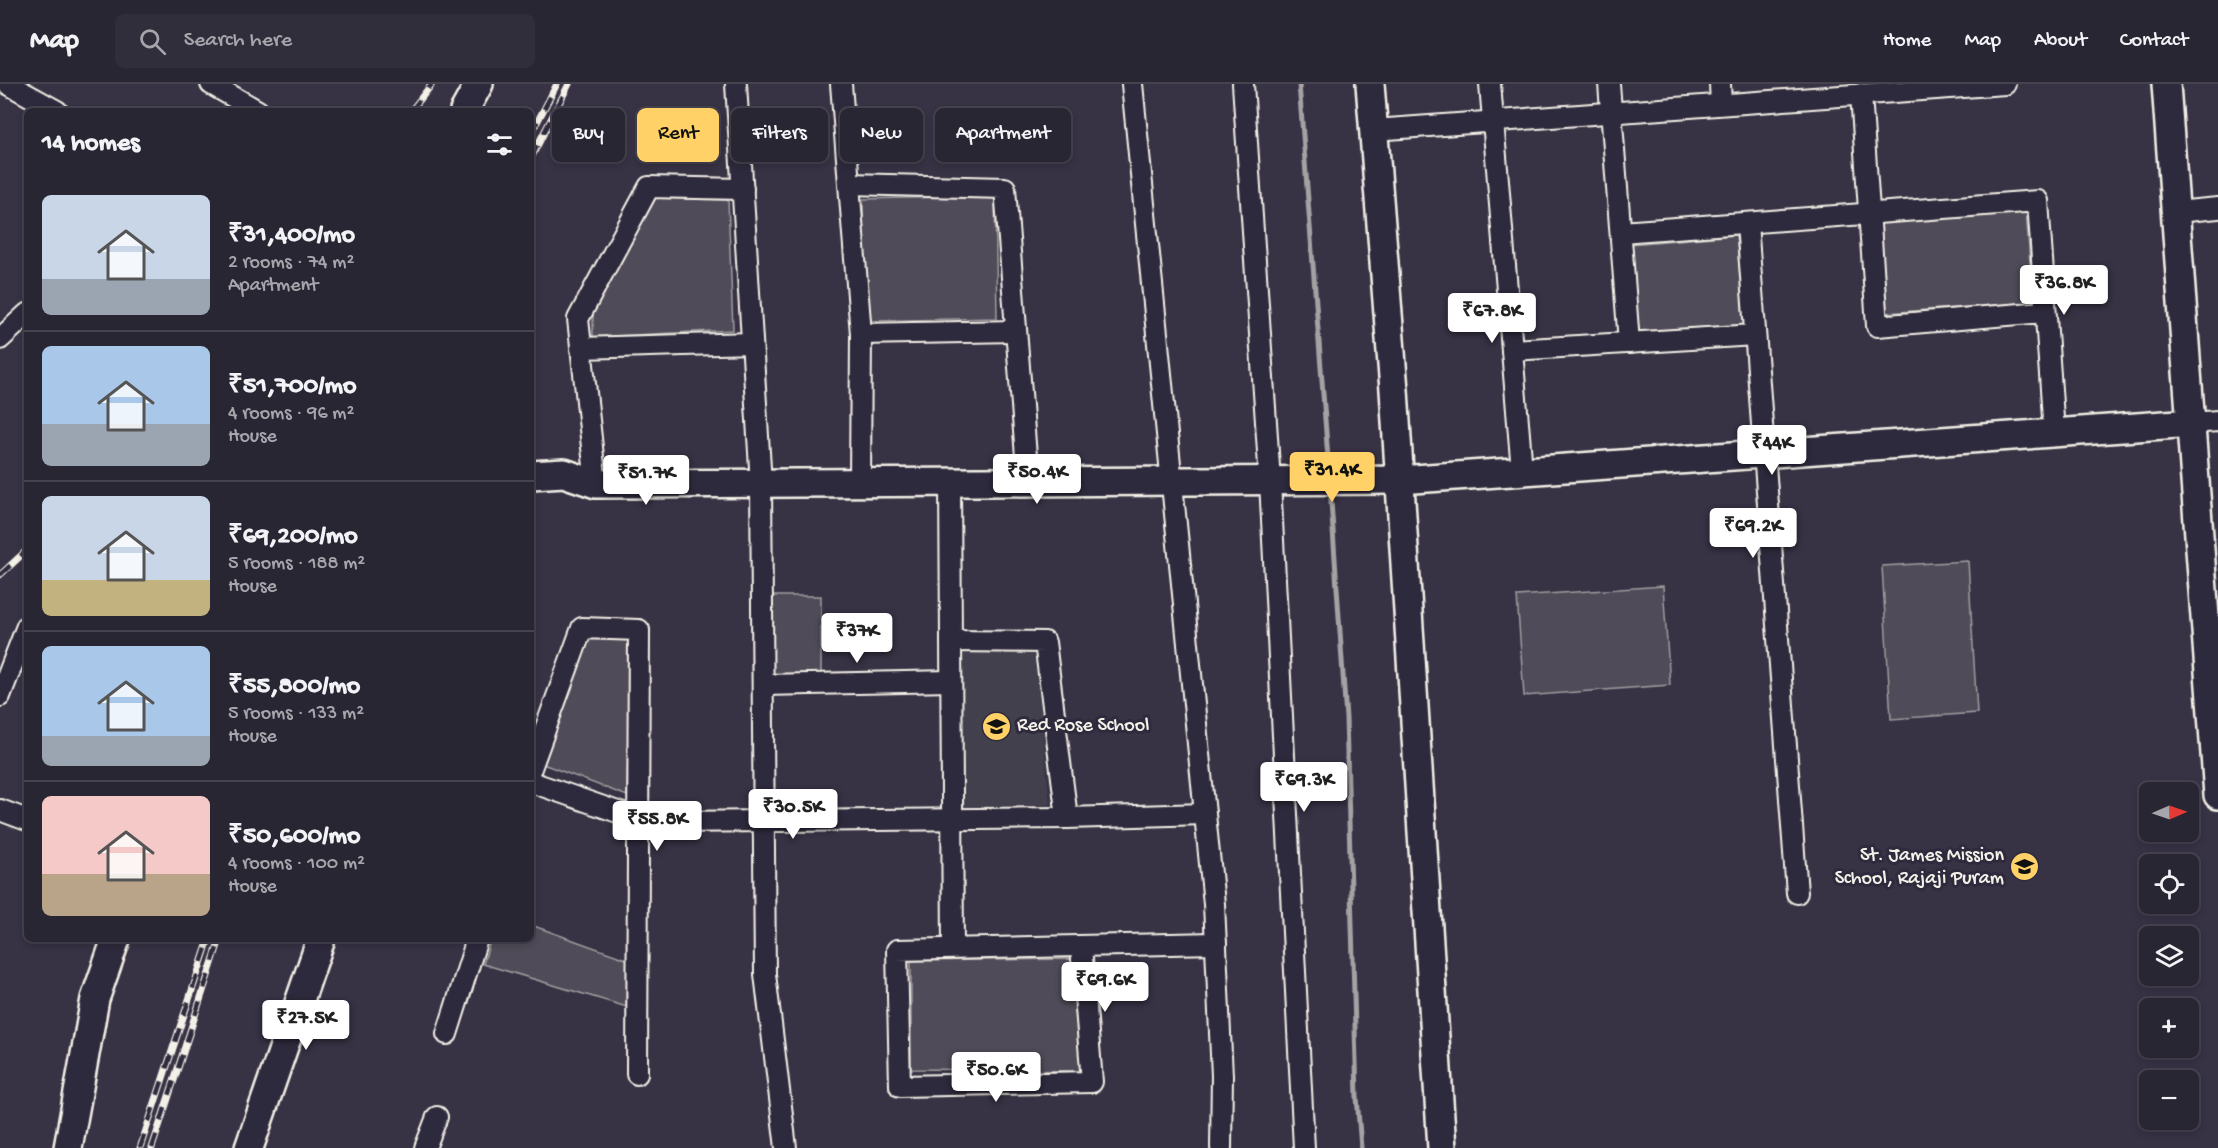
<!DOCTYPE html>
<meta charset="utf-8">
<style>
:root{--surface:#292633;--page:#312e3b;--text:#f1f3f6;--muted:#a5a5ac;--line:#45434e;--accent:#ffd166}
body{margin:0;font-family:"Gochi Hand",sans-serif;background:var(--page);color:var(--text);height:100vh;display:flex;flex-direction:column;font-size:22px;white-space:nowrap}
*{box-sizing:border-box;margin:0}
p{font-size:20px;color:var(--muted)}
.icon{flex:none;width:33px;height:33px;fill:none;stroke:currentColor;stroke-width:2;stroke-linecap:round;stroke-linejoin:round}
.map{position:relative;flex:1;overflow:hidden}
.drawer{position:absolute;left:24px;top:24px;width:510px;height:834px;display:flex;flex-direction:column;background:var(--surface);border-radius:9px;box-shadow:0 3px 9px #0003,0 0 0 2px var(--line)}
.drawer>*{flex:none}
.guide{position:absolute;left:552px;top:24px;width:570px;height:54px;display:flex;gap:12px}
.needle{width:39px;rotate:88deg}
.tools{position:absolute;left:2139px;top:698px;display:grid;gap:12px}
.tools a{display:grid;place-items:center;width:60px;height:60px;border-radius:9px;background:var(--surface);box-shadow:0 3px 9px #0003,0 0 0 2px var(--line);font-size:30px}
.price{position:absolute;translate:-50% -51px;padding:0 14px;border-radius:6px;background:#fff;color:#222;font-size:20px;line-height:39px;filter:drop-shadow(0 2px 3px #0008)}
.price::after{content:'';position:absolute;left:50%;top:36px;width:18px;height:14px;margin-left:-9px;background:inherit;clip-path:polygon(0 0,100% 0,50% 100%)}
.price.active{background:var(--accent);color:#111}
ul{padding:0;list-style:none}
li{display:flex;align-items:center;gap:18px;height:150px;padding:0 18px}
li+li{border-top:2px solid var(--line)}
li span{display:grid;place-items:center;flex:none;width:168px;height:120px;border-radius:9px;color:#555}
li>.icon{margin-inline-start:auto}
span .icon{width:72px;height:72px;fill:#fffc;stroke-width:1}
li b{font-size:26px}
h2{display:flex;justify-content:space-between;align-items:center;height:72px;padding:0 18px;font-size:26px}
.chip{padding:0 21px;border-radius:9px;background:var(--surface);box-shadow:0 3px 9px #0003,0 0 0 2px var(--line);font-size:21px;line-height:54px}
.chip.active{background:var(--accent);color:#111}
header{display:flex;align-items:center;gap:36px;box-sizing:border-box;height:84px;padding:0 30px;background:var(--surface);border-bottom:2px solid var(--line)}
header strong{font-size:28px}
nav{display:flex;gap:33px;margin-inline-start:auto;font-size:21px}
.search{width:420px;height:54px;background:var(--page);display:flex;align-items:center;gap:15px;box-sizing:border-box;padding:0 21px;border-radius:9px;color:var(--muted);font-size:22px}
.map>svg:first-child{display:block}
.built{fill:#433f4e}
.green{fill:#504b59;stroke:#a29ea0;stroke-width:1.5}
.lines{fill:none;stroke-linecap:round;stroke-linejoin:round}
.stream{stroke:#a6a2a4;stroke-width:5}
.street-casing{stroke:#f4f1e8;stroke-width:24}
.secondary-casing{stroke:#f4f1e8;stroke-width:32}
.street{stroke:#2f2a3d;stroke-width:20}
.secondary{stroke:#2f2a3d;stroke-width:27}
.rail-casing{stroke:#f4f1e8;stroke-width:7}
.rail{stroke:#2f2a3d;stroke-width:4.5;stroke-dasharray:14;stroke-linecap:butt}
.labels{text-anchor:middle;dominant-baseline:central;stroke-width:6;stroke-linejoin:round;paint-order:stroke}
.poi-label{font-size:20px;fill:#f4f1e8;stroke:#2f2a3d;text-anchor:start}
</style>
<header>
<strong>Map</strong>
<div class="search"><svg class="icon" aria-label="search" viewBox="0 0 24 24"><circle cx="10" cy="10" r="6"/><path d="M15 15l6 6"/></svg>Search here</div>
<nav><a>Home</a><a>Map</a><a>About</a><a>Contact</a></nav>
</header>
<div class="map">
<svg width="2218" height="1064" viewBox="0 0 2218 1064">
<rect width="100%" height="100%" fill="#373244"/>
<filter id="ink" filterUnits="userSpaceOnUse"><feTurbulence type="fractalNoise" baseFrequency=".0167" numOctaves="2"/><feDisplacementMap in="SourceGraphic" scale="12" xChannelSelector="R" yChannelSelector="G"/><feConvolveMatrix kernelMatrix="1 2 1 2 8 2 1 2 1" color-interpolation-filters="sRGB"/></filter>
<g filter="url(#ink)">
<path class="built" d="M 1035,564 L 1050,721 L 963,723 L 961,566 Z"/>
<g class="green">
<path d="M 995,112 L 997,234 L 865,237 L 863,115 Z"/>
<path d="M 654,114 L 728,116 L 733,246 L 593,253 L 593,223 Z"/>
<path d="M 2026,127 L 2033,218 L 1886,229 L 1879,139 Z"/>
<path d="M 1736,151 L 1745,242 L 1637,248 L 1630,160 Z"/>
<path d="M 1968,477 L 1977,629 L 1891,635 L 1882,482 Z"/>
<path d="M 1663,502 L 1670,601 L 1524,612 L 1517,512 Z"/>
<path d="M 772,512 L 821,512 L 821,592 L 771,592 Z"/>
<path d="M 585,549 L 630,553 L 627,712 L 543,680 Z"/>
<path d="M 531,841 L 629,876 L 627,923 L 483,880 L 491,855 L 531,855 Z"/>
<path d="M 1074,875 L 1082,987 L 911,985 L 911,877 Z"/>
</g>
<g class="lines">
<g class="stream">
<path d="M 1299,0 L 1329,387"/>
<path d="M 1330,403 L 1346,634 L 1357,1013 L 1361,1064"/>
</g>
<defs>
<g id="street">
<path d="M 8,0 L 57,27"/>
<path d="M 211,0 L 258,27"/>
<path d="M 736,0 L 761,400 L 765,890 L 786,1064"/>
<path d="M 841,0 L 861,250 L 860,399"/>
<path d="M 1132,0 L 1214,820 L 1222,992 L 1221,1064"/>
<path d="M 1243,0 L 1270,397 L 1304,1064"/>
<path d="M 1490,0 L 1522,387"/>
<path d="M 1609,0 L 1629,259"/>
<path d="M 1720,0 L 1721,20"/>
<path d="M 1861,10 L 1877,242 L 2045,228"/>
<path d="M 1374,46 L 2005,0"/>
<path d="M 849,100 L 1005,104 L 1028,398"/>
<path d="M 2176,128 L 2218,124"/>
<path d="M 1747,139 L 1797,809"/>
<path d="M 1621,148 L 2038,117 L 2054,349"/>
<path d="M 861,250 L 1016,247"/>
<path d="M 0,255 L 27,230"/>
<path d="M 581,264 L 752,259"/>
<path d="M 1512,266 L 1755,251"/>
<path d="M 2192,339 L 2218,337"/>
<path d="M 950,399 L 953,864"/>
<path d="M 596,400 L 578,235 L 649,103 L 743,105"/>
<path d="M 951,557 L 1045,558 L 1067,734"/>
<path d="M 763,601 L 951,597"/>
<path d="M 0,612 L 27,542"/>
<path d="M 531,684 L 582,544 L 639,546 L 637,990"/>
<path d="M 531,698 L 638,735 L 672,738 L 1067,734 L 1205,730"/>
<path d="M 0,726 L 27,736"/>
<path d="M 1081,862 L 1092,998 L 900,1002 L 897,866 L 1216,859"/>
<path d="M 447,950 L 477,855"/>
<path d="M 425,1064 L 437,1033"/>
</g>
<g id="secondary">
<path d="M 1370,0 L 1394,306 L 1442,1064"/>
<path d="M 2166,0 L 2218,711"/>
<path d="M 464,27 L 479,0"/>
<path d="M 531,391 L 564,389 L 596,400 L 1400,396 L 2192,339"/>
<path d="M 68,1064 L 95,915 L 116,855"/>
<path d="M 249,1064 L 321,855"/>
</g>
</defs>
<use href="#street" class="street-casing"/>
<use href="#secondary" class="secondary-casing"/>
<use href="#street" class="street"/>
<use href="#secondary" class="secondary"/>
<defs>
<g id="rail">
<path d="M 411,27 L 432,0"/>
<path d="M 531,50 L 557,0"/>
<path d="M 531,74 L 569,0"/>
<path d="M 0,491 L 27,466"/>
<path d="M 140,1064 L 209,855"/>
<path d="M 152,1064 L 220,855"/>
</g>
</defs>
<use href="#rail" class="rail-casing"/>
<use href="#rail" class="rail"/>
</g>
</g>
<defs>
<symbol id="school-disc" viewBox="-11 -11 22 22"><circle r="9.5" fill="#ffd166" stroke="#2f2a3d"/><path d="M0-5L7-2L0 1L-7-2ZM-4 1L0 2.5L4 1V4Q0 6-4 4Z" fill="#111"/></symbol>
</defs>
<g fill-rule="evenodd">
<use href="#school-disc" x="980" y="626" width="33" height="33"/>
<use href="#school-disc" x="2008" y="766" width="33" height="33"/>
</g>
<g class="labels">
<g class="poi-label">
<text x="1017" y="642">Red Rose School</text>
<text x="2004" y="772" text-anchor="end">St. James Mission<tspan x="2004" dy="23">School, Rajaji Puram</tspan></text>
</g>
</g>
</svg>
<div class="tools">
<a><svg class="needle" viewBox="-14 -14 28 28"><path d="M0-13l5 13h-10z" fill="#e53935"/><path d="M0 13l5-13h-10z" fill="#a5a5ac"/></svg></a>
<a><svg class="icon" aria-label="locate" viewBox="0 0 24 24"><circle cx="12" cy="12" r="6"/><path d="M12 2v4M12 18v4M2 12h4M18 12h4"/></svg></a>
<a><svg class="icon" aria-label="layers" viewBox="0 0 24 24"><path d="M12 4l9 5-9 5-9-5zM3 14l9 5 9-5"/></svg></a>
<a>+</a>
<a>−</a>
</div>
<b class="price" style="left:2064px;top:232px">₹36.8K</b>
<b class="price" style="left:1492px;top:260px">₹67.8K</b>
<b class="price" style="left:1772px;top:392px">₹44K</b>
<b class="price active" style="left:1332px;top:419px">₹31.4K</b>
<b class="price" style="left:1037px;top:421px">₹50.4K</b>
<b class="price" style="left:646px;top:422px">₹51.7K</b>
<b class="price" style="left:1753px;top:475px">₹69.2K</b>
<b class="price" style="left:857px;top:580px">₹37K</b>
<b class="price" style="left:1304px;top:729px">₹69.3K</b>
<b class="price" style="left:793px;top:756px">₹30.5K</b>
<b class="price" style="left:657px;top:768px">₹55.8K</b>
<b class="price" style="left:1105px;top:929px">₹69.6K</b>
<b class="price" style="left:306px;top:967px">₹27.5K</b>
<b class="price" style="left:996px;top:1019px">₹50.6K</b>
<div class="guide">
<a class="chip">Buy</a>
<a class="chip active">Rent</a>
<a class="chip">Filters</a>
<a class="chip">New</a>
<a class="chip">Apartment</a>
</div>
<section class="drawer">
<h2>14 homes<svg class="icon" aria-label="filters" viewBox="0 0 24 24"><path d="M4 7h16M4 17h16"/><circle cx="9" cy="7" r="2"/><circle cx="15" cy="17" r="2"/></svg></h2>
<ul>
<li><span style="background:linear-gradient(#c9d6e8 70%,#9aa5b1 0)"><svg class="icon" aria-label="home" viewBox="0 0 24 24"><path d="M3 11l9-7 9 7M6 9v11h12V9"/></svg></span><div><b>₹31,400/mo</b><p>2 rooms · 74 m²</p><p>Apartment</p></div></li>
<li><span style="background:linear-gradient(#a9c7e8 65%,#9aa5b1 0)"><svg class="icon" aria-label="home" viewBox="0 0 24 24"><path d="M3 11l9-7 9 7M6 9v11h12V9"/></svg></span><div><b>₹51,700/mo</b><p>4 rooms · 96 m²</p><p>House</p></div></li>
<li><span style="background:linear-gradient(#c9d6e8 70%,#c2b280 0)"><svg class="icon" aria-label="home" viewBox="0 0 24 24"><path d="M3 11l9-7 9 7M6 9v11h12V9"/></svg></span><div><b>₹69,200/mo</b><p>5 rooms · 188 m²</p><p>House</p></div></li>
<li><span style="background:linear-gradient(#a9c7e8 75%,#9aa5b1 0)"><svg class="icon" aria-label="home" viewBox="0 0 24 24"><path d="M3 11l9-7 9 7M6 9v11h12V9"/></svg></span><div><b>₹55,800/mo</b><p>5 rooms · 133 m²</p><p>House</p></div></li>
<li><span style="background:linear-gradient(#f6c9c9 65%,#b9a48a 0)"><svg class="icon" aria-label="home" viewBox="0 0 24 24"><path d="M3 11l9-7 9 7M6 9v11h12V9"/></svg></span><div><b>₹50,600/mo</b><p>4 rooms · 100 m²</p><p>House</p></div></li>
</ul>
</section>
</div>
